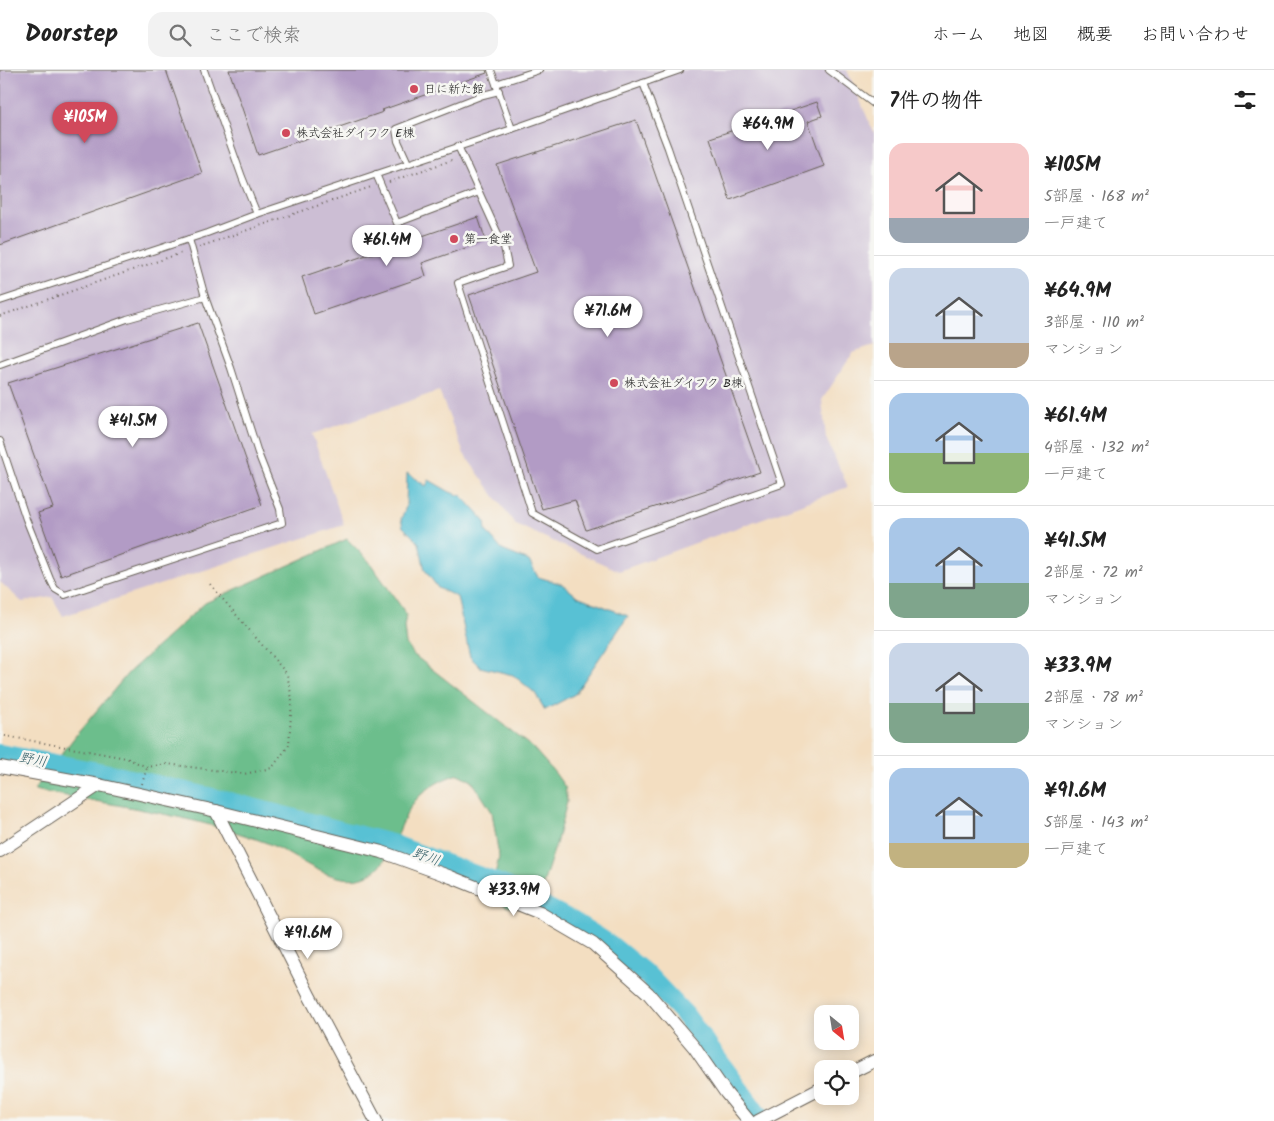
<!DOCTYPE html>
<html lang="ja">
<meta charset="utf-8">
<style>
:root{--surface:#fff;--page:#f2f2f2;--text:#222;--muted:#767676;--line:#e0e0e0;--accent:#d1495b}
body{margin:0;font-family:Kalam,"Klee One",sans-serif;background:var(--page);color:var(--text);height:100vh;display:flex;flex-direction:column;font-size:19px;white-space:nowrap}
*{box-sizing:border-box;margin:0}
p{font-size:16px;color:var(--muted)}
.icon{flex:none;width:28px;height:28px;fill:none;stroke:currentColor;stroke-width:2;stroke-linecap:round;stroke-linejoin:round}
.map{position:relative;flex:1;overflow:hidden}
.side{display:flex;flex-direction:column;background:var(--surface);width:400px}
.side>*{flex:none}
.needle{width:32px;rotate:150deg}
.controls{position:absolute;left:814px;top:935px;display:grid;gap:10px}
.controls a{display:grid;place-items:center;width:45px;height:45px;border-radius:10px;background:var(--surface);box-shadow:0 2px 12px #0003;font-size:25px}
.price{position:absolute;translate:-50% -42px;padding:0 11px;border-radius:18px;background:#fff;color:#222;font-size:16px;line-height:32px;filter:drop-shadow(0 1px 2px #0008)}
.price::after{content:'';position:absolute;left:50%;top:30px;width:15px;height:11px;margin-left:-8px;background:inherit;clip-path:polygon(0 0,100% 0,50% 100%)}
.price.current{background:var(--accent);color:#fff}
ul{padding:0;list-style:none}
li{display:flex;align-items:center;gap:15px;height:125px;padding:0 15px}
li+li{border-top:1px solid var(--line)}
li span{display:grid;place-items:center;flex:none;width:140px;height:100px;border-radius:15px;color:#555}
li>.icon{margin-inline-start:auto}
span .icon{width:60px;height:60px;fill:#fffc;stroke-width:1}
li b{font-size:21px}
h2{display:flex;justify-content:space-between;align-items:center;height:60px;padding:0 15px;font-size:21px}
header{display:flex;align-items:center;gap:30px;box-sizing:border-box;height:70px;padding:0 25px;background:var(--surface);border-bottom:1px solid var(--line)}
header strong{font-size:24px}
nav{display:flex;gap:28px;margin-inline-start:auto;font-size:18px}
.search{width:350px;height:45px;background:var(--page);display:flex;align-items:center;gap:12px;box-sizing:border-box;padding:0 18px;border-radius:15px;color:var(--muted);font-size:19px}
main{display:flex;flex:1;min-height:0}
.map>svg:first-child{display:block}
.industrial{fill:#ccbed4}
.forest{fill:#6cbe8c;stroke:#446d54}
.water{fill:#58c1d4;stroke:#3a6e78}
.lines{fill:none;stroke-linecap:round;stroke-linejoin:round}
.river{stroke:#58c1d4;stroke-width:20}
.building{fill:#b29bc5}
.lane-casing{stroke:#676056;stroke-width:8}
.street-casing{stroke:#676056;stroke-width:14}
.path{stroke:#676056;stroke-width:2;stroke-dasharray:1 4;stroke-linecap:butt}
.lane{stroke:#fff;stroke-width:6}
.street{stroke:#fff;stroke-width:12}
.poi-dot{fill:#d1495b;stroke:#f6f6f2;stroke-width:2}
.labels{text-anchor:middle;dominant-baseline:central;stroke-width:5;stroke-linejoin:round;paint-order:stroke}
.poi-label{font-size:12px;fill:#1c1c1c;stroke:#f6f6f2;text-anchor:start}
.water-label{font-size:14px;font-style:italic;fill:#345e66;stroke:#f6f6f2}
</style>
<header>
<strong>Doorstep</strong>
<div class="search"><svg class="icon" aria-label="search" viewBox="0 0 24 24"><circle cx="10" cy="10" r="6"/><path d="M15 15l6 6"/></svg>ここで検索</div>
<nav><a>ホーム</a><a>地図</a><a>概要</a><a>お問い合わせ</a></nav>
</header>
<main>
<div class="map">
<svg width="874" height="1051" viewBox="0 0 874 1051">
<rect width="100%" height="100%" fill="#f6f6f2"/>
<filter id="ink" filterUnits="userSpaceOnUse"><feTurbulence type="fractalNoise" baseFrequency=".02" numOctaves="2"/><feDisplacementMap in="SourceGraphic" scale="10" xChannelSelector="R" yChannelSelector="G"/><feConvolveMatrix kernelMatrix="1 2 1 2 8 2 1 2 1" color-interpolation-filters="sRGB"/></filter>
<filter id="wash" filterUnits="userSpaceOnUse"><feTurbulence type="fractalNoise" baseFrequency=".0096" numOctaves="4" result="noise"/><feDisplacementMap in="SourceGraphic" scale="20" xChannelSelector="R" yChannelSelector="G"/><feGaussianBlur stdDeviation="1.12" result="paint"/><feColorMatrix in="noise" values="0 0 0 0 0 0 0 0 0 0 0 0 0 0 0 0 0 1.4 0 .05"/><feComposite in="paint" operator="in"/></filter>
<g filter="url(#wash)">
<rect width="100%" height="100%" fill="#f3dec1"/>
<path class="industrial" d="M 0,0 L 847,0 L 874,63 L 874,276 L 853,283 L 822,330 L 826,368 L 848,417 L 619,501 L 515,454 L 464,384 L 439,321 L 312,364 L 344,455 L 63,546 L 52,527 L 22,532 L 0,512 Z"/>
<path class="forest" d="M 347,469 L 368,490 L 402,538 L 406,545 L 404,557 L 406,574 L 414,585 L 533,678 L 555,703 L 565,717 L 567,732 L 556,774 L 542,817 L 525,837 C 504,839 502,836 492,819 L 499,787 L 492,742 L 472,711 L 458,704 C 441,709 420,721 410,738 C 398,758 391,794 368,805 C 336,820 296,785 267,773 C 193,745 112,735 34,720 L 77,664 L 129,602 L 205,533 Z"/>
<path class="water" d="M 407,403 L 426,416 L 429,410 L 450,422 L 462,426 L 485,451 L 486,461 L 502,480 L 529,491 L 538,507 L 562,514 L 577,526 L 628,546 L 575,624 L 545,640 L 535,623 L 513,605 L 480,597 L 470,587 L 457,527 L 438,518 L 425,500 L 419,473 L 403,457 L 401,449 L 406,437 Z"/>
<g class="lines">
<path class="river" d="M 0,684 L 104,703 L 221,730 L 391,774 L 507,817 L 572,851 L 610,875 L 648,906 L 685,945 L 762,1051"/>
</g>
<g id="blocks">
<g class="building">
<path d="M 0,0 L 166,0 L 202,103 L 0,175 Z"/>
<path d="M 229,0 L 486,0 L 487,3 L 382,40 L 383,42 L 258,85 Z"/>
<path d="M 817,32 L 822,46 L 808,51 L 824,96 L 730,130 L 710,68 Z"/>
<path d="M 636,50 L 760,402 L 586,460 L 575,430 L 542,439 L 469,225 L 536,202 L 497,95 Z"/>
<path d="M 478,147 L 486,171 L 422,193 L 426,206 L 314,244 L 302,207 Z"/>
<path d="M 198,253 L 262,435 L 61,506 L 38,443 L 53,438 L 8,313 Z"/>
</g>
</g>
</g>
<g filter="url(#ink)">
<use href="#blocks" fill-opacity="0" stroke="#676056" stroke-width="1"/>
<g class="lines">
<defs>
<g id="lane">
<path d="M 204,0 L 242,107 L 257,144"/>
<path d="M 491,0 L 512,59"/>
<path d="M 829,0 L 874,34"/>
<path d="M 496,14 L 539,0"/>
<path d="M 458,76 L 504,177 L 508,196 L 458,213 C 482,290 508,366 532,443 L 597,479 L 782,414 L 668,78 L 643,13"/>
<path d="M 408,93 L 398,71 L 396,59 L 483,25 L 499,21"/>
<path d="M 376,104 L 397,153 L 479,122"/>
<path d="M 0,231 L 207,163 L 257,144 L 512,59 L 680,0"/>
<path d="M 0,295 L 127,249 L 205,227"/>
<path d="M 0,371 L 26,449 L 50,509 L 55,519 L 65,525 L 282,453 L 280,439 L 258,383 L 231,298 L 205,227 L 189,169"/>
</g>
<g id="street">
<path d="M 0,697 L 99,715 L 216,741 L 382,782 L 451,807 L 540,843 L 593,874 L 648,923 L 694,977 L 726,1023 L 749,1051"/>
<path d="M 216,741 L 309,925 L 376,1051"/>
<path d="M 0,781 L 99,715"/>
<path d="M 850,1003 L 874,991"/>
<path d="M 758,1051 L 822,1018"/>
</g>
</defs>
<use href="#lane" class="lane-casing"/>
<use href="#street" class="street-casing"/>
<g class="path">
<path d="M 389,112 L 455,89"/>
<path d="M 199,177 L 371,117"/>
<path d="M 0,246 L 184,182"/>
<path d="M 0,665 L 126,688 L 147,697 L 167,694 L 244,704 L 272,698 L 289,675 L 292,629 L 287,604 L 209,513"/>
<path d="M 142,714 L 147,697"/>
</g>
<use href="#lane" class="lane"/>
<use href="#street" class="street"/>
</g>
</g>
<g class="poi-dot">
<circle cx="414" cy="19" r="5"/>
<circle cx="286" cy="63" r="5"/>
<circle cx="454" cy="169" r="5"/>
<circle cx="614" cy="313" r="5"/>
</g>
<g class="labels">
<g class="poi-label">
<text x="424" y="19">日に新た館</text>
<text x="296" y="63">株式会社ダイフク E棟</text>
<text x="464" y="169">第一食堂</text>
<text x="624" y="313">株式会社ダイフク B棟</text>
</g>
<g class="water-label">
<text transform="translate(33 690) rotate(10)">野川</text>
<text transform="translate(426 787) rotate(20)">野川</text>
</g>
</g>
</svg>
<div class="controls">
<a><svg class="needle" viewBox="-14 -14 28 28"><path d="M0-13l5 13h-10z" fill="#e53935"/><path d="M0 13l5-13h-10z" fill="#767676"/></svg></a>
<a><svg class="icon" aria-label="locate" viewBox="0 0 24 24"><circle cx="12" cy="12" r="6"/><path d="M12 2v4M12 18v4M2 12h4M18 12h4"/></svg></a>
</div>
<b class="price current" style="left:85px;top:74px">¥105M</b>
<b class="price" style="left:768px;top:81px">¥64.9M</b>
<b class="price" style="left:387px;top:197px">¥61.4M</b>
<b class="price" style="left:608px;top:268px">¥71.6M</b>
<b class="price" style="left:133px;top:378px">¥41.5M</b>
<b class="price" style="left:514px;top:847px">¥33.9M</b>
<b class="price" style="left:308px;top:890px">¥91.6M</b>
</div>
<section class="side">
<h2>7件の物件<svg class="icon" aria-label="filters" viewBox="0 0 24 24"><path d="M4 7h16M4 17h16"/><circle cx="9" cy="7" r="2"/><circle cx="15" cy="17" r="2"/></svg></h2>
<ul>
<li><span style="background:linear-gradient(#f6c9c9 75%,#9aa5b1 0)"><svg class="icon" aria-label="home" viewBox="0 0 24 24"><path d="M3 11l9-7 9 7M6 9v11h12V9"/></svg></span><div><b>¥105M</b><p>5部屋 · 168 m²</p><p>一戸建て</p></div></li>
<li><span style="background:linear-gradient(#c9d6e8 75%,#b9a48a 0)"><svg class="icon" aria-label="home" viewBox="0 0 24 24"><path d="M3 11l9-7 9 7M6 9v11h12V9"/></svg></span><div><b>¥64.9M</b><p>3部屋 · 110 m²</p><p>マンション</p></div></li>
<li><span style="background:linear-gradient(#a9c7e8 60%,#8fb573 0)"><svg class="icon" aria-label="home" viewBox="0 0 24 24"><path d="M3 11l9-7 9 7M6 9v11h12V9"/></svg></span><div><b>¥61.4M</b><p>4部屋 · 132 m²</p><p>一戸建て</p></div></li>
<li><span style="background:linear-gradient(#a9c7e8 65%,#7fa58c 0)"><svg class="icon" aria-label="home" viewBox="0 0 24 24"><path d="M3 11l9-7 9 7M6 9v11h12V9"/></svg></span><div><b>¥41.5M</b><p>2部屋 · 72 m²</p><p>マンション</p></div></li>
<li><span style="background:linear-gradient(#c9d6e8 60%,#7fa58c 0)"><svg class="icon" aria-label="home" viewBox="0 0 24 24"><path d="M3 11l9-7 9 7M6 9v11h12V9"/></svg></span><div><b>¥33.9M</b><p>2部屋 · 78 m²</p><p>マンション</p></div></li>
<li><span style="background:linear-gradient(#a9c7e8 75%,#c2b280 0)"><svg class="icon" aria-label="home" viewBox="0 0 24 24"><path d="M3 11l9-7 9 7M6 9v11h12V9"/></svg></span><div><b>¥91.6M</b><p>5部屋 · 143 m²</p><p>一戸建て</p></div></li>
</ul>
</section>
</main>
